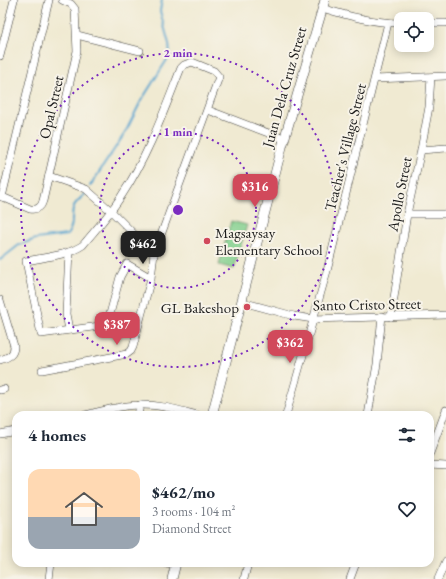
<!DOCTYPE html>
<meta charset="utf-8">
<style>
:root{--surface:#fff;--page:#f2f2f3;--text:#1f2937;--muted:#747a83;--line:#e0e1e3;--accent:#d1495b}
body{margin:0;font-family:"EB Garamond",serif;background:var(--page);color:var(--text);height:100vh;display:flex;flex-direction:column;font-size:15px;white-space:nowrap}
*{box-sizing:border-box;margin:0}
p{font-size:13px;color:var(--muted)}
.icon{flex:none;width:22px;height:22px;fill:none;stroke:currentColor;stroke-width:2;stroke-linecap:round;stroke-linejoin:round}
.map{position:relative;flex:1;overflow:hidden}
.side{position:absolute;left:12px;top:411px;width:422px;height:156px;display:flex;flex-direction:column;background:var(--surface);border-radius:12px;box-shadow:0 2px 10px #0003}
.side>*{flex:none}
.tools{position:absolute;left:394px;top:12px;display:grid;gap:8px}
.tools a{display:grid;place-items:center;width:40px;height:40px;border-radius:8px;background:var(--surface);box-shadow:0 2px 10px #0003;font-size:20px}
.price{position:absolute;translate:-50% -34px;padding:0 9px;border-radius:8px;background:var(--accent);color:#fff;font-size:13px;line-height:26px;filter:drop-shadow(0 1px 2px #0008)}
.price::after{content:'';position:absolute;left:50%;top:24px;width:12px;height:9px;margin-left:-6px;background:inherit;clip-path:polygon(0 0,100% 0,50% 100%)}
.price.selected{background:#222;color:#fff}
ul{padding:0;list-style:none}
li{display:flex;align-items:center;gap:12px;height:100px;padding:0 16px}
li+li{border-top:1px solid var(--line)}
li span{display:grid;place-items:center;flex:none;width:112px;height:80px;border-radius:12px;color:#555}
li>.icon{margin-inline-start:auto}
span .icon{width:48px;height:48px;fill:#fffc;stroke-width:1}
li b{font-size:17px}
h2{display:flex;justify-content:space-between;align-items:center;height:48px;padding:0 16px;font-size:17px}
.map>svg:first-child{display:block}
.green{fill:#82cf8d;stroke:#4f7654}
.lines{fill:none;stroke-linecap:round;stroke-linejoin:round}
.stream{stroke:#55a4cf;stroke-width:2}
.minor-casing{stroke:#3c3b37;stroke-width:8}
.tertiary-casing{stroke:#3c3b37;stroke-width:10}
.minor{stroke:#fff;stroke-width:7}
.tertiary{stroke:#fff;stroke-width:9}
.ring{fill:none;stroke:#7b2cbf;stroke-width:2;stroke-dasharray:2 4}
.poi-dot{fill:#d1495b;stroke:#f7f3e8;stroke-width:1.5}
.labels{text-anchor:middle;dominant-baseline:central;stroke-width:4;stroke-linejoin:round;paint-order:stroke}
.street-label{font-size:15px;fill:#1c1c1c;stroke:#f7f3e8}
.poi-label{font-size:15px;fill:#1c1c1c;stroke:#f7f3e8;text-anchor:start}
.centre{fill:#7b2cbf;stroke:#f7f3e8;stroke-width:2}
.ring-label{font-size:12px;text-anchor:middle;font-weight:bold;fill:#7b2cbf;stroke:#f7f3e8;stroke-width:4;stroke-linejoin:round;paint-order:stroke}
</style>
<div class="map">
<svg width="446" height="579" viewBox="0 0 446 579">
<rect width="100%" height="100%" fill="#f7f3e8"/>
<filter id="ink" filterUnits="userSpaceOnUse"><feTurbulence type="fractalNoise" baseFrequency=".025" numOctaves="2"/><feDisplacementMap in="SourceGraphic" scale="8" xChannelSelector="R" yChannelSelector="G"/><feConvolveMatrix kernelMatrix="1 2 1 2 8 2 1 2 1" color-interpolation-filters="sRGB"/></filter>
<filter id="wash" filterUnits="userSpaceOnUse"><feTurbulence type="fractalNoise" baseFrequency=".012" numOctaves="4" result="noise"/><feDisplacementMap in="SourceGraphic" scale="16" xChannelSelector="R" yChannelSelector="G"/><feGaussianBlur stdDeviation="0.9" result="paint"/><feColorMatrix in="noise" values="0 0 0 0 0 0 0 0 0 0 0 0 0 0 0 0 0 1.4 0 .05"/><feComposite in="paint" operator="in"/></filter>
<g filter="url(#wash)">
<rect width="100%" height="100%" fill="#f0ead2"/>
<path class="green" d="M 231,221 L 247,225 L 234,269 L 219,265 Z"/>
<g class="lines">
<g class="stream">
<path d="M 90,186 L 125,133 L 141,101 L 170,55 L 169,44 L 160,11 L 162,0"/>
<path d="M 0,260 L 19,245 L 36,239 L 67,235 C 75,225 70,216 74,206 C 76,202 82,197 85,194"/>
</g>
</g>
</g>
<g filter="url(#ink)">
<g class="lines">
<defs>
<g id="minor">
<path d="M 322,8 C 348,16 374,23 401,23"/>
<path d="M 427,23 L 446,23"/>
<path d="M 77,35 L 140,51"/>
<path d="M 0,56 L 14,0"/>
<path d="M 375,79 L 446,76"/>
<path d="M 208,110 L 284,139"/>
<path d="M 421,150 L 446,148"/>
<path d="M 49,176 L 86,189 L 111,211 L 154,254"/>
<path d="M 0,196 L 30,209 C 37,210 41,208 43,201 L 77,51 L 75,9 L 71,4 L 62,0"/>
<path d="M 2,197 L 49,0"/>
<path d="M 407,214 L 446,214"/>
<path d="M 0,300 L 14,346 C 14,355 9,357 0,360"/>
<path d="M 242,302 L 294,316 L 313,319 L 446,315"/>
<path d="M 391,317 L 407,214 L 421,150 L 429,107 L 431,77"/>
<path d="M 69,330 L 66,314 L 69,252"/>
<path d="M 42,370 L 127,354 L 131,351 L 133,347 L 151,278 L 154,254 L 219,77 L 214,71 L 192,62 L 184,65 L 181,68 C 164,111 148,156 122,195 C 111,213 96,229 83,245 C 67,256 45,257 26,261 L 41,334 L 107,325 L 120,277 L 127,264 L 151,278"/>
<path d="M 0,390 L 4,389"/>
<path d="M 85,415 C 103,411 121,405 139,405 C 159,404 178,410 197,415"/>
<path d="M 138,415 L 140,405"/>
<path d="M 286,415 L 327,271 L 388,23"/>
<path d="M 368,415 L 377,364 L 382,316"/>
<path d="M 0,434 L 16,431"/>
<path d="M 430,453 L 446,410"/>
<path d="M 430,465 L 446,466"/>
<path d="M 164,563 L 176,564"/>
<path d="M 49,579 L 51,563"/>
<path d="M 244,579 L 248,563"/>
<path d="M 350,579 L 356,563"/>
<path d="M 438,579 L 446,561"/>
</g>
<g id="tertiary">
<path d="M 212,415 L 282,147 L 325,0"/>
<path d="M 172,579 L 176,563"/>
</g>
</defs>
<use href="#minor" class="minor-casing"/>
<use href="#tertiary" class="tertiary-casing"/>
<use href="#minor" class="minor"/>
<use href="#tertiary" class="tertiary"/>
</g>
</g>
<g class="ring">
<circle cx="178" cy="210" r="78"/>
<circle cx="178" cy="210" r="157"/>
</g>
<g class="poi-dot">
<circle cx="207" cy="241" r="4"/>
<circle cx="247" cy="307" r="4"/>
</g>
<g class="labels">
<g class="street-label">
<text transform="translate(284 87) rotate(-74)">Juan Dela Cruz Street</text>
<text transform="translate(51 107) rotate(-77)">Opal Street</text>
<text transform="translate(345 147) rotate(-76)">Teacher's Village Street</text>
<text transform="translate(399 194) rotate(-79)">Apollo Street</text>
<text transform="translate(367 304) rotate(-1)">Santo Cristo Street</text>
</g>
<g class="poi-label">
<text x="215" y="232">Magsaysay<tspan x="215" dy="17">Elementary School</tspan></text>
<text x="239" y="307" text-anchor="end">GL Bakeshop</text>
</g>
</g>
<circle cx="178" cy="210" r="6" class="centre"/>
<g class="ring-label">
<text x="178" y="57">2 min</text>
<text x="178" y="136">1 min</text>
</g>
</svg>
<div class="tools">
<a><svg class="icon" aria-label="locate" viewBox="0 0 24 24"><circle cx="12" cy="12" r="6"/><path d="M12 2v4M12 18v4M2 12h4M18 12h4"/></svg></a>
</div>
<b class="price" style="left:255px;top:208px">$316</b>
<b class="price selected" style="left:143px;top:265px">$462</b>
<b class="price" style="left:117px;top:346px">$387</b>
<b class="price" style="left:290px;top:364px">$362</b>
<section class="side">
<h2>4 homes<svg class="icon" aria-label="filters" viewBox="0 0 24 24"><path d="M4 7h16M4 17h16"/><circle cx="9" cy="7" r="2"/><circle cx="15" cy="17" r="2"/></svg></h2>
<ul>
<li><span style="background:linear-gradient(#ffd9b3 60%,#9aa5b1 0)"><svg class="icon" aria-label="home" viewBox="0 0 24 24"><path d="M3 11l9-7 9 7M6 9v11h12V9"/></svg></span><div><b>$462/mo</b><p>3 rooms · 104 m²</p><p>Diamond Street</p></div><svg class="icon" aria-label="heart" viewBox="0 0 24 24"><path d="M12 20l-8-8c-3-5 5-10 8-4 3-6 11-1 8 4z"/></svg></li>
</ul>
</section>
</div>
